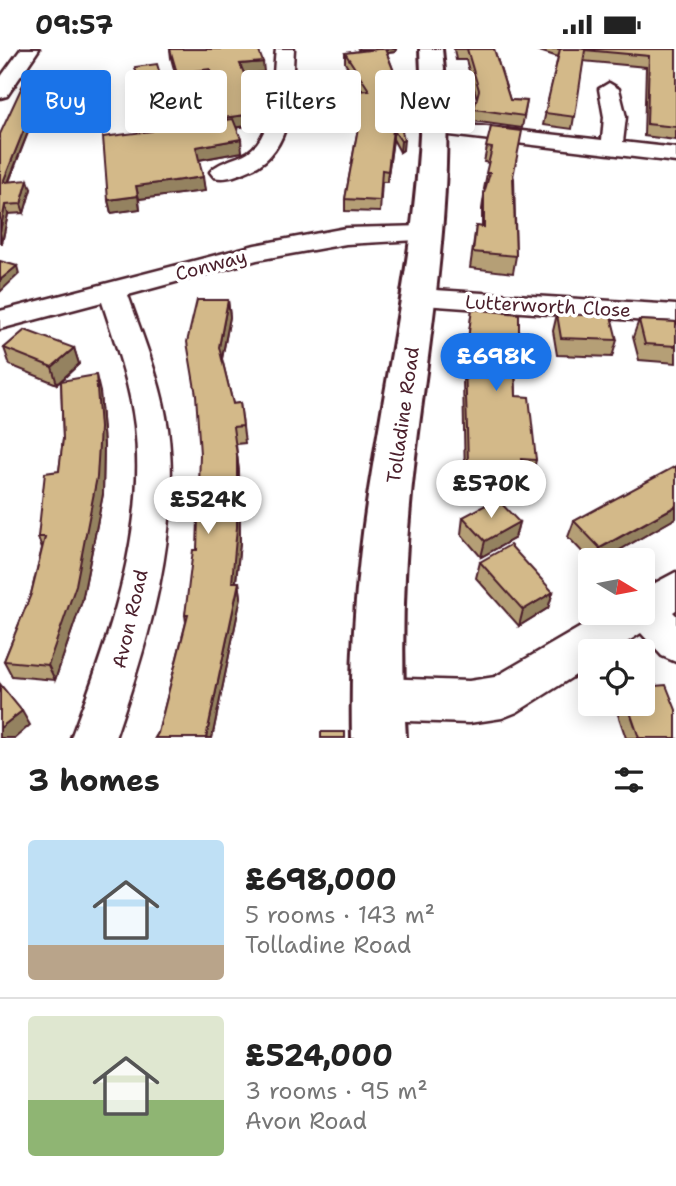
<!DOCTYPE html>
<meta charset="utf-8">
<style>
:root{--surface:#fff;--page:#f6f6f6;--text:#222;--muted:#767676;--line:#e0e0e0;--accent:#1a73e8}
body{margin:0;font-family:"Shantell Sans",sans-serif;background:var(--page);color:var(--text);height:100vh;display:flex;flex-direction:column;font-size:26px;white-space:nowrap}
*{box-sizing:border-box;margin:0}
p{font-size:23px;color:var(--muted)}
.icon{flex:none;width:38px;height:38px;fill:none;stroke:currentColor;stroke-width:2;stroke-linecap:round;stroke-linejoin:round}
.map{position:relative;height:689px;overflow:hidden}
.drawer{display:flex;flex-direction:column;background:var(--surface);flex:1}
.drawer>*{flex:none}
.banner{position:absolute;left:21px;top:21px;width:635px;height:63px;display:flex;gap:14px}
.needle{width:46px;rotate:100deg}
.tools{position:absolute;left:578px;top:499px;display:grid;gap:14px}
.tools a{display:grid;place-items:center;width:77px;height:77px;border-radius:7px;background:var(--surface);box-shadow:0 4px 18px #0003;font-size:35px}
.price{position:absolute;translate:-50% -60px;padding:0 16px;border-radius:24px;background:#fff;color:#222;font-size:23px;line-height:46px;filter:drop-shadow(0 2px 4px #0008)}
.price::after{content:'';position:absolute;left:50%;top:42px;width:21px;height:16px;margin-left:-10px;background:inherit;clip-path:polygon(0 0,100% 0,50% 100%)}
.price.selected{background:var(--accent);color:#fff}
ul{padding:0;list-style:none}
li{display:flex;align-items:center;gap:21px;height:175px;padding:0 28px}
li+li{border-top:2px solid var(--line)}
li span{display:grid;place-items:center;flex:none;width:196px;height:140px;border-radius:7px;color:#555}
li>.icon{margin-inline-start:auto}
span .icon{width:84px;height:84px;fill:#fffc;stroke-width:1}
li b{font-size:30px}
h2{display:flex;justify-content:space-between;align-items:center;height:84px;padding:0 28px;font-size:30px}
.pill{padding:0 24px;border-radius:7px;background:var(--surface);box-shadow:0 4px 18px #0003;font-size:24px;line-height:63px}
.pill.selected{background:var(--accent);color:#fff}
.status{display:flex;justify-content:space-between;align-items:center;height:49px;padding:0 35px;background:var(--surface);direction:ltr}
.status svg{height:19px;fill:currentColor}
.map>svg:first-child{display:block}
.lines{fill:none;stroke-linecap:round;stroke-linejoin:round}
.street-casing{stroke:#4a1f2b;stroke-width:5}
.secondary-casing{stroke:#4a1f2b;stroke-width:6}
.path{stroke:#4a1f2b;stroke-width:2.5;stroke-dasharray:4.5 3.5;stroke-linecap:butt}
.street{fill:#fff;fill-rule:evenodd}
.secondary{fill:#fff;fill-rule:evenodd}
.wall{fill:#b59f76;stroke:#4a1f2b;stroke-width:2}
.shaded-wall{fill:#948260;stroke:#4a1f2b;stroke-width:2}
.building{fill:#d3b989;stroke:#4a1f2b;stroke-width:2}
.labels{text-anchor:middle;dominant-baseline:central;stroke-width:7;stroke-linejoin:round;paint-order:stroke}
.street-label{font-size:19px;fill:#4a1f2b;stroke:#fff}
</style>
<div class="status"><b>09:57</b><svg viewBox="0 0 49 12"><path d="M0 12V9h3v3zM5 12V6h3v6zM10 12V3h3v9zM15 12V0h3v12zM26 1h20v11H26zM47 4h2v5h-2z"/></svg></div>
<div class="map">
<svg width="676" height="689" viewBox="0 0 676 689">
<rect width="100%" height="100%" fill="#fff"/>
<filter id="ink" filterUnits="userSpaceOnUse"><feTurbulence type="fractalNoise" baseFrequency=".0143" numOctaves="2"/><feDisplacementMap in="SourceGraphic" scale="14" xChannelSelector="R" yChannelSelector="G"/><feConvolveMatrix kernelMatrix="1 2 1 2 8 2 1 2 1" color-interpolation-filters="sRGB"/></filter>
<g filter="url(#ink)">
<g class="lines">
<defs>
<g id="street">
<path d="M 21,0 L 39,0 L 7,47 L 0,49 L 0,29 Z"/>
<path d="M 276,0 L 294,0 C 291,44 296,105 245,123 C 234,127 225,131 214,128 L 210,123 C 217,113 237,110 248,103 C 277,83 272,31 276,0 Z"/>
<path d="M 609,34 L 619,40 L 626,68 L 623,93 L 676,99 L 676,113 L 432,84 L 421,78 L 432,72 L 602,91 L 604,68 L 599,40 Z"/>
<path d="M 426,177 L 435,180 L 439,185 L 435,190 L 346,195 L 257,211 L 128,246 C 143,289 162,334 168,380 C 181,484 149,591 115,689 L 71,689 C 108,592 147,483 135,377 C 130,335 115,293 102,253 L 0,280 L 0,262 L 255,196 L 346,179 Z"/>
<path d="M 419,240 L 676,256 L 676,274 L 409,255 L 405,249 L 409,243 Z"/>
<path d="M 676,523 L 676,561 L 673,563 L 676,566 L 676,613 L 662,607 L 641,584 L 613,602 L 590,602 L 590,617 L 517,663 L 502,669 L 469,674 L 376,671 L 361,665 L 355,650 L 361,635 L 376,629 L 469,632 L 495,628 L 605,564 L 642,564 L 642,541 Z"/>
</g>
<path id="secondary" d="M 420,0 L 442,0 C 457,133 431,276 415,408 C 404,502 400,594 406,689 L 352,689 C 350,595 358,503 374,410 C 395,277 428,135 420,0 Z"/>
</defs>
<use href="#street" class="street-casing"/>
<use href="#secondary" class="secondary-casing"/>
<path class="path" d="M 192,81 L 193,47 L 206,27"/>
<use href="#street" class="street"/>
<use href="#secondary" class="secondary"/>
</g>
<g class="wall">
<path d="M 170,0 L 264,23 L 244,26 L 252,52 L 249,53 L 250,65 L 246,65 L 247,77 L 236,79 L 242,103 L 199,111 L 205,142 L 139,150 L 140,160 L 111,164 L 108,151 L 150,82 L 135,18 L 176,78 L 221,72 L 211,31 L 178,35 L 171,9 Z"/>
<path d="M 358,0 L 396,0 L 395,3 L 387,4 L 396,28 L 395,38 L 392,38 L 403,101 L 400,103 L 393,90 L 387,133 L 382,133 L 380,163 L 345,162 L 345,150 L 359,74 L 355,52 L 355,42 L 362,41 L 345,14 L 345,4 L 359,2 Z"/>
<path d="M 454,0 L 494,0 L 510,51 L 527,52 L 522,79 L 472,72 L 477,50 L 466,11 L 456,11 Z"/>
<path d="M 533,0 L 676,0 L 676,91 L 644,87 L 646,18 L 583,12 L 572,80 L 543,76 L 558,8 Z"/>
<path d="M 41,38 L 43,45 L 9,133 L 31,140 L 24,164 L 8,165 L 2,194 L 0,194 L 0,85 Z"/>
<path d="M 491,78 L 514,129 L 516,207 L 513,224 L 470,219 L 476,177 L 482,178 L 482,160 L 485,140 L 484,140 L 489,114 L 484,113 Z"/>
<path d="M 228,251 L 230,268 L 222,310 L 233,355 L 240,354 L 245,394 L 236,395 L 239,423 L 240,494 L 236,533 L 239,533 L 241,548 L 212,689 L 155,689 L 158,684 L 186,573 L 185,566 L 197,501 Z"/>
<path d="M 472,260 L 519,298 L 515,315 L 516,347 L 536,411 L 532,427 L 519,427 L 518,433 L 465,430 L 463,330 Z"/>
<path d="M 557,265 L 617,291 L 612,308 L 557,306 L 553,282 Z"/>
<path d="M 639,271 L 676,273 L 676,314 L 639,311 L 633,288 Z"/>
<path d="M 4,299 L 74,299 L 79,315 L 61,332 L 100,343 L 104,396 L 103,445 L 82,552 L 55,631 L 12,627 L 4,612 L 31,545 L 42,499 L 38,488 L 59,422 L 63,390 L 61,332 L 57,335 L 10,316 Z"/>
<path d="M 463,468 L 519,473 L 515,489 L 481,508 L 461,485 Z"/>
<path d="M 676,469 L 602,511 L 590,511 L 568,488 L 574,472 Z"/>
<path d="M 480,513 L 553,543 L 548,559 L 519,577 L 476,529 Z"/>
<path d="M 614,654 L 642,654 L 676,689 L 626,689 Z"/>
</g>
<g class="shaded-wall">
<path d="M 362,0 L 396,0 L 395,3 L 362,7 Z"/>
<path d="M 263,13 L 264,23 L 241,26 L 240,15 Z"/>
<path d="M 210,20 L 211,31 L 178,35 L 177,24 Z"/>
<path d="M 41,38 L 43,45 L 5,141 L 3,133 Z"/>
<path d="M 251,41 L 252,52 L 245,53 L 245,42 Z"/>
<path d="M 243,54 L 249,54 L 250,65 L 244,66 Z"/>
<path d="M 246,66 L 247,77 L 223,80 L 222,69 Z"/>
<path d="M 393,80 L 393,90 L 387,133 L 388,122 Z"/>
<path d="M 241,90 L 242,103 L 198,111 L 196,98 Z"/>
<path d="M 404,91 L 403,101 L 400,103 L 401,92 Z"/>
<path d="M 203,128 L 205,142 L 139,150 L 136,137 Z"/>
<path d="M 28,131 L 31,140 L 24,164 L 21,155 Z"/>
<path d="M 138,147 L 140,160 L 111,164 L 108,151 Z"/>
<path d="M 5,156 L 8,165 L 2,194 L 0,183 Z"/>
<path d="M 17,217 L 19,225 L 0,243 L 0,231 Z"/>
<path d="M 228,251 L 230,268 L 221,314 L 219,298 Z"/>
<path d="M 74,299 L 79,315 L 57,335 L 52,318 Z"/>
<path d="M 96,326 L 100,343 L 104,396 L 103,445 L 82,552 L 55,631 L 48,616 Z"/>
<path d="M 237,406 L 239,423 L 240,494 L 234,549 L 232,533 Z"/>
<path d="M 676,457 L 676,469 L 602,511 L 596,511 L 600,499 Z"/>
<path d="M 519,473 L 515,489 L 481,508 L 485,492 Z"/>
<path d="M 239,533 L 241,548 L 212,689 L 206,689 Z"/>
<path d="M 553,543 L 548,559 L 519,577 L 523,561 Z"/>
<path d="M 22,662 L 30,676 L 15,689 L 0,689 L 0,679 Z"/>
</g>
<g class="building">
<path d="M 170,0 L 258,0 L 263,13 L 240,15 L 251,41 L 245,42 L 249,54 L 243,54 L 246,66 L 222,69 L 210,20 L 177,24 Z"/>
<path d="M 378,0 L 385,0 L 396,28 L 390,28 L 404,91 L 401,92 L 393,80 L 388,122 L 382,121 L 380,152 L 345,150 L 360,68 L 355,42 L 369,41 L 345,4 Z"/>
<path d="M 467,0 L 494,0 L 510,51 L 527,52 L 524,67 L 474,60 L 479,41 Z"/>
<path d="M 560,0 L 676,0 L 676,78 L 647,75 L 649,7 L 585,1 L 575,68 L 545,64 Z"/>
<path d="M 157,15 L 176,78 L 233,70 L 241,90 L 196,98 L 203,128 L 136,137 L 138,147 L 108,151 L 103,88 L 152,82 L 135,18 Z"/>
<path d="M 25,31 L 41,38 L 3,133 L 28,131 L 21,155 L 5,156 L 0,183 L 0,85 Z"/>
<path d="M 491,78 L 522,82 L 513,128 L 516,207 L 473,203 L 476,177 L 484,178 L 484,144 L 490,124 L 486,124 L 492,99 L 486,98 Z"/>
<path d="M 0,212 L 17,217 L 0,231 Z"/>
<path d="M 197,251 L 228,251 L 219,298 L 233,355 L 240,354 L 243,377 L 233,378 L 237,406 L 237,478 L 232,533 L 239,533 L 206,689 L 155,689 L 158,684 L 188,566 L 185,566 L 193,501 L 197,501 L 200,405 L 196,346 L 187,293 Z"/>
<path d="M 472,260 L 519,265 L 519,298 L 514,298 L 516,347 L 529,348 L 536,411 L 521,410 L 522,416 L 468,413 L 465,313 Z"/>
<path d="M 557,265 L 611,267 L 617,291 L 561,289 Z"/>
<path d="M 639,271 L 676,273 L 676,297 L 645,295 Z"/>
<path d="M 25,281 L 74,299 L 52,318 L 4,299 Z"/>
<path d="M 96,326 L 100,379 L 97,428 L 76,536 L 48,616 L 4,612 L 31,545 L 45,488 L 38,488 L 45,424 L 59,422 L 63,390 L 61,332 Z"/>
<path d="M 676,417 L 676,457 L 600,499 L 574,472 Z"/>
<path d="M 497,450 L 519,473 L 485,492 L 463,468 Z"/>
<path d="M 510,496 L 553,543 L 523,561 L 480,513 Z"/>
<path d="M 0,635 L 22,662 L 0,679 Z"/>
<path d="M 666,636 L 676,661 L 676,689 L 639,689 L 627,654 L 642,654 L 642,638 Z"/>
<rect x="321" y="683" width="24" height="6"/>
</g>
</g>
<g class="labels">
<g class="street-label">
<text transform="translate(211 216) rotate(-15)">Conway</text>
<text transform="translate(548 257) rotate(3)">Lutterworth Close</text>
<text transform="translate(403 366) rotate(-82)">Tolladine Road</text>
<text transform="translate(130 570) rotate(-77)">Avon Road</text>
</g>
</g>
</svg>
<div class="tools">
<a><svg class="needle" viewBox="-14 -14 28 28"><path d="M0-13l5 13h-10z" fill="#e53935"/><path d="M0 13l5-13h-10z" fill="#767676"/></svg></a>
<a><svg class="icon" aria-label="locate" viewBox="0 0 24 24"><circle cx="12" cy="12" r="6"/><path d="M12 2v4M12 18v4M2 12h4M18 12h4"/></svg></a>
</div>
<b class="price selected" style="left:496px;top:344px">£698K</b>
<b class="price" style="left:491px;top:471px">£570K</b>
<b class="price" style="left:208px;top:487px">£524K</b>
<div class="banner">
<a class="pill selected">Buy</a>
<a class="pill">Rent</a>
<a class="pill">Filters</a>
<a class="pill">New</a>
</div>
</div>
<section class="drawer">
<h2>3 homes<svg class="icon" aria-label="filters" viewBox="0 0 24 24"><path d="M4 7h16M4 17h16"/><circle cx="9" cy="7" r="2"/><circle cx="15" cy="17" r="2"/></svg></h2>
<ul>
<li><span style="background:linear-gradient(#bfe0f5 75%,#b9a48a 0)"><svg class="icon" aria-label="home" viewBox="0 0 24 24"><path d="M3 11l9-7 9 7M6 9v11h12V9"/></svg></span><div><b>£698,000</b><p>5 rooms · 143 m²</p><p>Tolladine Road</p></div></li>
<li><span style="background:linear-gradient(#dfe7d0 60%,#8fb573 0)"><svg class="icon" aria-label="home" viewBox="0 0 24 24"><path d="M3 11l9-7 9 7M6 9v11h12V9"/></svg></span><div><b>£524,000</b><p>3 rooms · 95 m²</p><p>Avon Road</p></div></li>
</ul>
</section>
